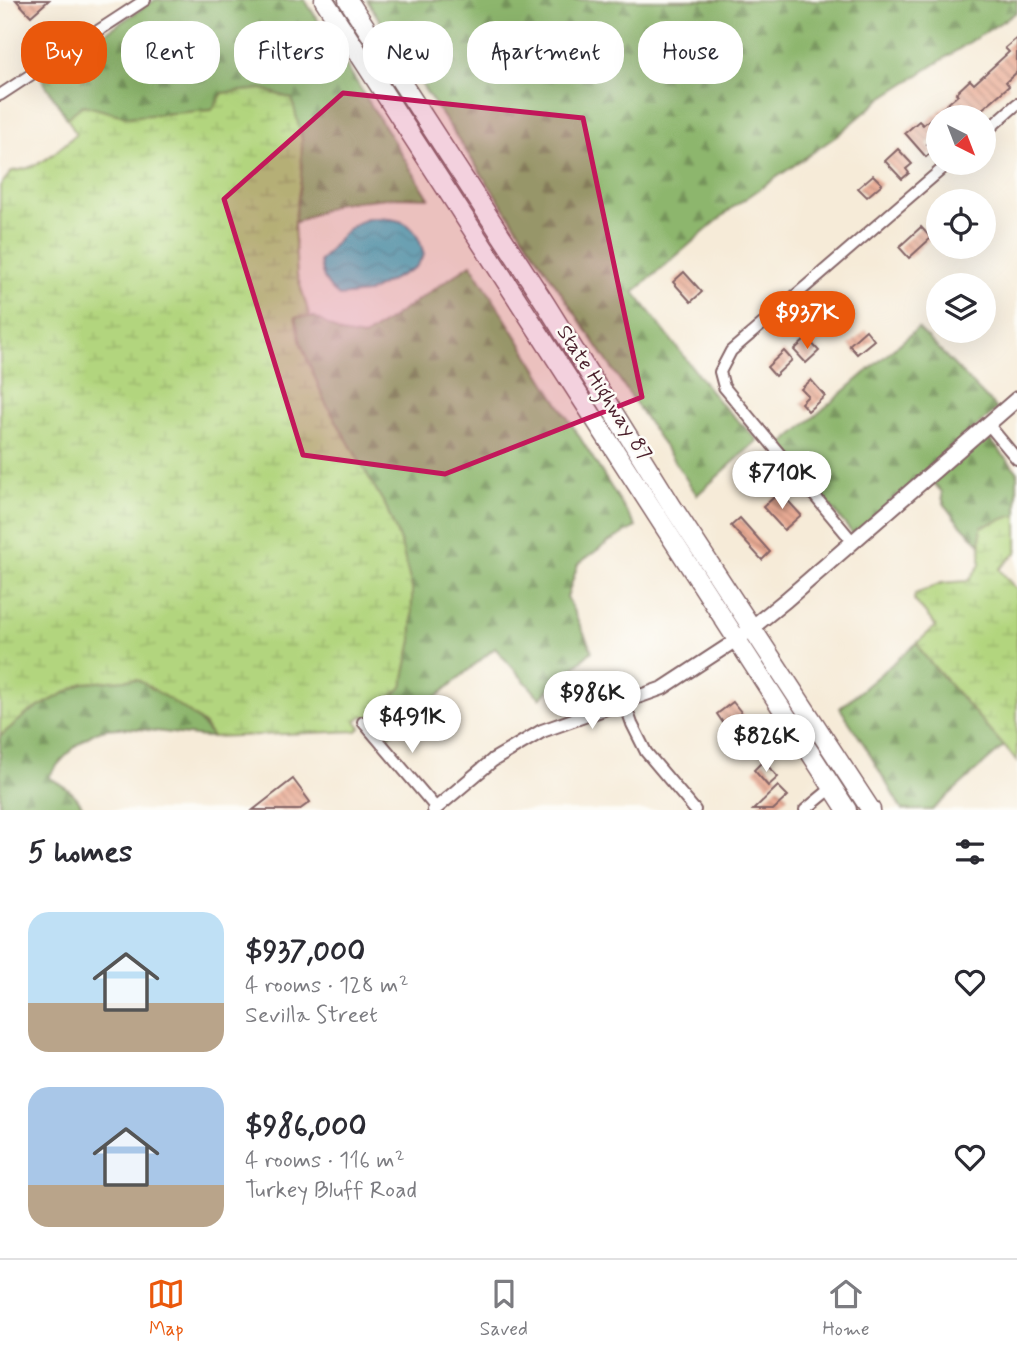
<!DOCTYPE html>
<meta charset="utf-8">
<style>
:root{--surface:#fff;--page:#f7f7f7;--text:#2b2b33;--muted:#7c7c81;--line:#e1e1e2;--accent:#ea580c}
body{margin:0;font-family:Mynerve,sans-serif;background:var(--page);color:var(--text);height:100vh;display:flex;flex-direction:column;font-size:26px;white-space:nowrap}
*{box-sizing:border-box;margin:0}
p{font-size:23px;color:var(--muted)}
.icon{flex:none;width:38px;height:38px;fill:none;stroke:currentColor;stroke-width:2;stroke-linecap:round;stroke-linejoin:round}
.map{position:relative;height:810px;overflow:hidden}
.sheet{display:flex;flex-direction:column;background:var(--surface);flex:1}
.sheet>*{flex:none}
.guide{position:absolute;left:21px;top:21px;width:976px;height:63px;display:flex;gap:14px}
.needle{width:46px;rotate:138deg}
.controls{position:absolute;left:926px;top:105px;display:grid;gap:14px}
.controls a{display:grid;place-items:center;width:70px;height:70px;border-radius:50%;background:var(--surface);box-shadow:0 7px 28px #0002;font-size:35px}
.price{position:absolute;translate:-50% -60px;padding:0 16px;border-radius:24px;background:#fff;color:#222;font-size:23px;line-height:46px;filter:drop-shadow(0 2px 4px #0008)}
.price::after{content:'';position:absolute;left:50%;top:42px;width:21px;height:16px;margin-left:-10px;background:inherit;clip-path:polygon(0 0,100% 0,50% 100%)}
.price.active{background:var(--accent);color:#fff}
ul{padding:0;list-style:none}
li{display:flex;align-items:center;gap:21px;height:175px;padding:0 28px}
li span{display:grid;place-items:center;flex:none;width:196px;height:140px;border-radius:21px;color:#555}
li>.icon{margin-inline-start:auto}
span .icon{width:84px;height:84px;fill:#fffc;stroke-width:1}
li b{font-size:30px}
h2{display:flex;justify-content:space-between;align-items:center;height:84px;padding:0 28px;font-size:30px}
.chip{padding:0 24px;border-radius:28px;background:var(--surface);box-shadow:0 7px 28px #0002;font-size:24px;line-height:63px}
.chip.active{background:var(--accent);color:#fff}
.dock{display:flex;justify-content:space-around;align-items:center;height:98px;border-top:2px solid var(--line);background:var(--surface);font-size:19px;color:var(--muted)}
.dock a{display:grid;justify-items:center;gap:4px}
.dock .active{color:var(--accent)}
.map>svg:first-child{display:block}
.forest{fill:url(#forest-firs);stroke:#6c6a4c;stroke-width:2}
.wetland{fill:url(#wetland-marsh);stroke:#7e7a54;stroke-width:2}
.water{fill:url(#water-waves);stroke:#4f707a;stroke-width:2}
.building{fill:url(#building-back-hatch)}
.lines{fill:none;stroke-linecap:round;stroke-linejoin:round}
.minor-casing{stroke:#866668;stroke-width:14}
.tertiary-casing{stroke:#866668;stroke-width:16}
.secondary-casing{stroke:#866668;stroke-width:18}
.trunk-casing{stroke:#866668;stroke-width:21}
.minor{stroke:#fff;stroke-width:10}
.tertiary{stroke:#fff;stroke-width:12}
.secondary{stroke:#fff;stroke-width:14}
.trunk{stroke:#fff;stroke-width:18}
.marked{fill:#c2185b;fill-opacity:0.2;stroke:#c2185b;stroke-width:5;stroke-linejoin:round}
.labels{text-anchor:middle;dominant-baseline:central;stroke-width:5;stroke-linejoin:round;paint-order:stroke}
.street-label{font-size:21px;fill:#4a1f2b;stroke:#fdfcf7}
</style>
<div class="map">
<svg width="1017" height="810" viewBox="0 0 1017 810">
<defs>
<pattern id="forest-firs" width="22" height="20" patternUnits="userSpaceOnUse" patternTransform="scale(1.75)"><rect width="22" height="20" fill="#8db66d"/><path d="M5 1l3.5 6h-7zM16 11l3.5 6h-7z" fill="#75935a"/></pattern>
<pattern id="wetland-marsh" width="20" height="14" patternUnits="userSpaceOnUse" patternTransform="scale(1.75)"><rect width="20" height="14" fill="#b2d57e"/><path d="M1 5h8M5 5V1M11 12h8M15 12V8" fill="none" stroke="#9bb66d"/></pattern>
<pattern id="water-waves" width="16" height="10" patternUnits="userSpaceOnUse" patternTransform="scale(1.75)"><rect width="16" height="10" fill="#54c2c8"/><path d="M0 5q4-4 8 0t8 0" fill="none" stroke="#4ba6ac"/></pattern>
<pattern id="building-back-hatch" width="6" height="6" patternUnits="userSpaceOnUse" patternTransform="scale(1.75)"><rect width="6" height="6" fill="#e9ac95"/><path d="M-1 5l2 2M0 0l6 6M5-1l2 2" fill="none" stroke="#bf8b7a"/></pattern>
</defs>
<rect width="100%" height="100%" fill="#fdfcf7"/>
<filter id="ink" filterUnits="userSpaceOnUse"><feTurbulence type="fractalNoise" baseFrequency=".0143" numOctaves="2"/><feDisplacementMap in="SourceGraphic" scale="14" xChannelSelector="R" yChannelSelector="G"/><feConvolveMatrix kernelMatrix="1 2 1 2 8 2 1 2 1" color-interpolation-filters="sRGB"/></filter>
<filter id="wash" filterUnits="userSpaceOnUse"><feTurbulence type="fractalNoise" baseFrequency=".00686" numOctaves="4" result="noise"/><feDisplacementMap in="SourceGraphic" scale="28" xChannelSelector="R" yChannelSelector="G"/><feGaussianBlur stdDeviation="1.57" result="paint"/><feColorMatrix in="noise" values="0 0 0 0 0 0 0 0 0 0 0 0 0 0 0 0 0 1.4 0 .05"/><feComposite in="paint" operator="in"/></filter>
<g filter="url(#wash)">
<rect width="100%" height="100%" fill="#f6ebd8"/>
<g class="forest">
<path d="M 155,0 L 305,0 L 429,198 L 397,197 L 339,203 L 294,223 L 301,178 L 302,140 L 292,99 L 262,89 L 223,93 L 212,110 L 127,117 L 83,105 L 67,118 L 40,76 Z"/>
<path d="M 367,0 L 1017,0 L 1017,12 L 882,98 L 838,135 L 732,208 L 634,292 L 720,403 L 758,440 L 697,495 L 397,48 Z"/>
<path d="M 471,264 L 636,527 L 610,541 L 578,564 L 567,597 L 592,651 L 540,698 L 495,648 L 386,739 L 367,719 L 402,687 L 412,640 L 412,589 L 401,544 L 386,507 L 325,402 L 301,344 L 295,316 L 315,317 L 341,333 L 364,337 Z"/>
<path d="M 918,328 L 997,409 L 853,534 L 780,446 Z"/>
<path d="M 985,434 L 1017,471 L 1017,516 L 981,527 L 982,546 C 971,534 939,508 942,492 L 931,480 Z"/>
<path d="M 917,643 L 923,654 L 1004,746 L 932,810 L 902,810 L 865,746 L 840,708 Z"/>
<path d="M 137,679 C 164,695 195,710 212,737 C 182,737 127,723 102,730 C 84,735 57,763 49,777 C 64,787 77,792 84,810 L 0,810 L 0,736 L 29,712 L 83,683 Z"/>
</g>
<g class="wetland">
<path d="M 262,89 L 292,99 L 302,140 L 301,178 L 294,223 L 297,275 L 310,317 L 295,317 L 301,344 L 325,402 L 386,507 L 401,544 L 412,589 L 412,640 L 402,687 L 367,719 L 363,715 L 356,721 L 361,727 L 357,731 L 212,737 L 205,725 L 186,710 L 137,679 L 83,683 L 29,712 L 0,736 L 0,186 L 12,171 C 40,169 56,152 76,134 L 67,118 L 83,105 L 127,117 L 212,110 L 223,93 Z"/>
<path d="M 1012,516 L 1017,516 L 1017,552 L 999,569 L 1017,590 L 1017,761 L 923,654 L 917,643 L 936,626 L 914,600 L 915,594 L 941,583 L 968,581 L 980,565 L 981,527 Z"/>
</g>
<path class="water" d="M 371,218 C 403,218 416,222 424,255 L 416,267 L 367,293 L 339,296 C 326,286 322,277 320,261 C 339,241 344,225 371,218 Z"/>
<g id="blocks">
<g class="building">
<path d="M 16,0 L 49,0 L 31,16 Z"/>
<path d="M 1017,38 L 1017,72 L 1006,82 L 1009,86 L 973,117 L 938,117 L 938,134 L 927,144 L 933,151 L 926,157 L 905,133 L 919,121 L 923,125 L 958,95 L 956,93 L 970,80 L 974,84 L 1009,52 L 1005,48 Z"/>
<path d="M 898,149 L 912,164 L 906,169 L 909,173 L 902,179 L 885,161 Z"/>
<path d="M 873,175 L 882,184 L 867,197 L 858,188 Z"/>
<path d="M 921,227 L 931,238 L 909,258 L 899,247 Z"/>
<path d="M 684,272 L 702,292 L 691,302 L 673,282 Z"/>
<path d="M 866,330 L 874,340 L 857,354 L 849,345 Z"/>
<path d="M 807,338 L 819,351 L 806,363 L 794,350 Z"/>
<path d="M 784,351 L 792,360 L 775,376 L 767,367 Z"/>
<path d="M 811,380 L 825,396 L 808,411 L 801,403 L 808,396 L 801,389 Z"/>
<path d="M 780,492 L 801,515 L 784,530 L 763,507 Z"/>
<path d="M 740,518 L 770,552 L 762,560 L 731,526 Z"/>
<path d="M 733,702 L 745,717 L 728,730 L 717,714 Z"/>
<path d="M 763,761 L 778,777 L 768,786 L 754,770 Z"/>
<path d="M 293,779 L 310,802 L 299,810 L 253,810 Z"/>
<path d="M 778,786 L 788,796 L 773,810 L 753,810 Z"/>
</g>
</g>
</g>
<g filter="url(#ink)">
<use href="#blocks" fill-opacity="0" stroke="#866668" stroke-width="2"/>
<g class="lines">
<defs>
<g id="minor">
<path d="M 0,95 L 145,0"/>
<path d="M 984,133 L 1017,104"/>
<path d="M 988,424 L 1017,459"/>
<path d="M 853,542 L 724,387 L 720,372 L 731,351 L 949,163"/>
<path d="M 624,701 L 632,724 L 646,752 L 695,810"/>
<path d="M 363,722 L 436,808"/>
<path d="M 805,810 L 833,787"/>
</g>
<path id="tertiary" d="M 434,810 L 493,760 L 542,731 L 663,688 L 738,639"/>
<path id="secondary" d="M 738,639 L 786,600 L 1017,399"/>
<g id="trunk">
<path d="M 324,0 L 847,810"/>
<path d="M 348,0 L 545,303 L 672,506 L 871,810"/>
</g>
</defs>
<use href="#minor" class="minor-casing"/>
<use href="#tertiary" class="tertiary-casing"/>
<use href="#secondary" class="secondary-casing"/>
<use href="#trunk" class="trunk-casing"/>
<use href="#minor" class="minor"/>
<use href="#tertiary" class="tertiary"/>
<use href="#secondary" class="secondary"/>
<use href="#trunk" class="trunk"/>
</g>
</g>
<path class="marked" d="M 343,93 L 583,118 L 642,397 L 445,474 L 303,455 L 224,199 Z"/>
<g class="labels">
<g class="street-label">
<text transform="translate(604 393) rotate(57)">State Highway 87</text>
</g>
</g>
</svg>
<div class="controls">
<a><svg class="needle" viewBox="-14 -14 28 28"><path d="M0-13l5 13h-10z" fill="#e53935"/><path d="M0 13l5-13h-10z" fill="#7c7c81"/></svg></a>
<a><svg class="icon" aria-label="locate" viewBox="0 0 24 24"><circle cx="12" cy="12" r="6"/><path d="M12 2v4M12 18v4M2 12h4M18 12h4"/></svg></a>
<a><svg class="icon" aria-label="layers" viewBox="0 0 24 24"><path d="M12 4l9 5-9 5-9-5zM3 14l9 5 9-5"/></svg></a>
</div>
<b class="price active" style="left:807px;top:351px">$937K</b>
<b class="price" style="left:782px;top:511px">$710K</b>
<b class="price" style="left:592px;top:731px">$986K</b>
<b class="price" style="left:412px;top:755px">$491K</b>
<b class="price" style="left:766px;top:774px">$826K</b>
<div class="guide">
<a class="chip active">Buy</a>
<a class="chip">Rent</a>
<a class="chip">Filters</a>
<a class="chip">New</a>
<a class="chip">Apartment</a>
<a class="chip">House</a>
</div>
</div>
<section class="sheet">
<h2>5 homes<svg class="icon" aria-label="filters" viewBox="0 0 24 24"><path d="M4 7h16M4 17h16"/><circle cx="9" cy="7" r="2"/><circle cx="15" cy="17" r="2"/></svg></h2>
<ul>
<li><span style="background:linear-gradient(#bfe0f5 65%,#b9a48a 0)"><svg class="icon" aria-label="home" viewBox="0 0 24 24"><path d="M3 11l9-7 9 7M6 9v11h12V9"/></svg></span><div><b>$937,000</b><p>4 rooms · 128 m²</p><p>Sevilla Street</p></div><svg class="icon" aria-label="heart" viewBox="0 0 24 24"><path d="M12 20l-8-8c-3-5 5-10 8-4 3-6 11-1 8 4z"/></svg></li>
<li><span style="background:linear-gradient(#a9c7e8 70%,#b9a48a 0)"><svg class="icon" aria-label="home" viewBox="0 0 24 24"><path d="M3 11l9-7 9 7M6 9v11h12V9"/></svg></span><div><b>$986,000</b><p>4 rooms · 116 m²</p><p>Turkey Bluff Road</p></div><svg class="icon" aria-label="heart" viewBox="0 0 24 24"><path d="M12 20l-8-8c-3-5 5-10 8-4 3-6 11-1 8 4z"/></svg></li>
</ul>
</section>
<nav class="dock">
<a class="active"><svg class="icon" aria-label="map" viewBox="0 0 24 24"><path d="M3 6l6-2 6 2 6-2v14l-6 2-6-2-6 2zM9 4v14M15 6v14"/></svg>Map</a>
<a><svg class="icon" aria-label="saved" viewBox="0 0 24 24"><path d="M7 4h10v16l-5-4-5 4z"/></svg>Saved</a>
<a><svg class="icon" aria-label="home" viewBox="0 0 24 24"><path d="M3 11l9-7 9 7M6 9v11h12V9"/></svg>Home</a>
</nav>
